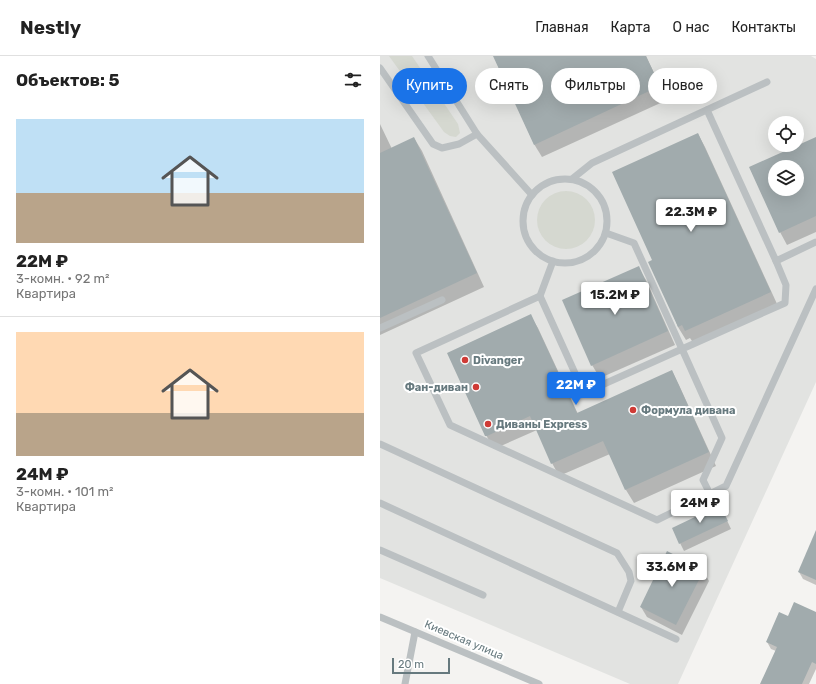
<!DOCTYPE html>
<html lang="ru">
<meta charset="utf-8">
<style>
:root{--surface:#fff;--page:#f6f6f6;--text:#222;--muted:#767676;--line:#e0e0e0;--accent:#1a73e8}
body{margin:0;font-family:Rubik,sans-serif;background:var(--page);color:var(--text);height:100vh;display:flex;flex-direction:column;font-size:15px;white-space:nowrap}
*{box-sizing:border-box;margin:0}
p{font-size:13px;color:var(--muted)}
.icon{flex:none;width:22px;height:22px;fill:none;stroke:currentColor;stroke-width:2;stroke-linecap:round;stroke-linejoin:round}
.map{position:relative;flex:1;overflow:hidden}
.side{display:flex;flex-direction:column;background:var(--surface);width:380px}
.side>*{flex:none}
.hud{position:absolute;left:12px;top:12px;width:364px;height:36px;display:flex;gap:8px}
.fabs{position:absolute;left:388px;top:60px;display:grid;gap:8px}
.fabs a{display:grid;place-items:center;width:36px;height:36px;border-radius:50%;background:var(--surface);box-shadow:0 4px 16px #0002;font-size:20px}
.scale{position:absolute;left:12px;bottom:10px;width:58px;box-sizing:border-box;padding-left:4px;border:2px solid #66797e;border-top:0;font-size:11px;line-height:14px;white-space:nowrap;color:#66797e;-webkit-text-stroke:3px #fff;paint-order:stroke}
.price{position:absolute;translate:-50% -34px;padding:0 9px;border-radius:4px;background:#fff;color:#222;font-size:13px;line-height:26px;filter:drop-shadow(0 1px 2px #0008)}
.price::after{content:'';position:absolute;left:50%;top:24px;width:12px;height:9px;margin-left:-6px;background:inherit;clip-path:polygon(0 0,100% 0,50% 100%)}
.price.current{background:var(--accent);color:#fff}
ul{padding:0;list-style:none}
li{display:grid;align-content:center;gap:8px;height:212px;padding:0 16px}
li+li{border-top:1px solid var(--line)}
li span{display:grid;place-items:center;height:124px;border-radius:0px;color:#555}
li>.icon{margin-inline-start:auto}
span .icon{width:72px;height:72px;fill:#fffc;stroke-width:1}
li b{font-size:17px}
h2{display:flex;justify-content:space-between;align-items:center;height:48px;padding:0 16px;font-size:17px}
.pill{padding:0 14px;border-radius:18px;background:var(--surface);box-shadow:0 4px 16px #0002;font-size:14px;line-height:36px}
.pill.current{background:var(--accent);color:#fff}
header{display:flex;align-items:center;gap:24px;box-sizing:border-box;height:56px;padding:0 20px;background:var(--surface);border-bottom:1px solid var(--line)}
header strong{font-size:19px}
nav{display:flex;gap:22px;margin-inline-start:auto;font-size:14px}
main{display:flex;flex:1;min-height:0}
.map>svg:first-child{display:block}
.built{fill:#e2e3e1;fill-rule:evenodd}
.green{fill:#d5d8d0}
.shadow{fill:#0003;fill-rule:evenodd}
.building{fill:#a1abad;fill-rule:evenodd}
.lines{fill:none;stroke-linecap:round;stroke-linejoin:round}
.minor{stroke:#bbc0c2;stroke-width:7}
.poi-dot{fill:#cf3b36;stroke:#fff;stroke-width:1.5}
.labels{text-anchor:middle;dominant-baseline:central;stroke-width:4;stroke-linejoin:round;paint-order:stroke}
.poi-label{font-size:11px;font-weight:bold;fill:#66797e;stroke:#fff;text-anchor:start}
.street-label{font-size:11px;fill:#66797e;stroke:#fff}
</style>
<header>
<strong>Nestly</strong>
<nav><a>Главная</a><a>Карта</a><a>О нас</a><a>Контакты</a></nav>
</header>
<main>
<section class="side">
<h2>Объектов: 5<svg class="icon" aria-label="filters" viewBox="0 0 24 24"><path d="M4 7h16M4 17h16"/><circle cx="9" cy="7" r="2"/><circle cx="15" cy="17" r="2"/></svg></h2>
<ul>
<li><span style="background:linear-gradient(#bfe0f5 60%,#b9a48a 0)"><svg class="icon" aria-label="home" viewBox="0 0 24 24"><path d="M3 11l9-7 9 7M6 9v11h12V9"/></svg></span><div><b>22M ₽</b><p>3-комн. · 92 m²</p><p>Квартира</p></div></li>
<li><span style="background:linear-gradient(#ffd9b3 65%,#b9a48a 0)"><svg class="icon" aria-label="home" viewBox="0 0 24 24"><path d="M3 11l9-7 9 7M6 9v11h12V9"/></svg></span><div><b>24M ₽</b><p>3-комн. · 101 m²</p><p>Квартира</p></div></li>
</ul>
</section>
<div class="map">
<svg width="436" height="628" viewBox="0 0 436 628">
<rect width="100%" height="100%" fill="#f4f3f1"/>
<path class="built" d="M 0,0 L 431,0 L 436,3 L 436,326 L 298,628 L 250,628 L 0,522 ZM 395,67 L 417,67 L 417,89 L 395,89 ZM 395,111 L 417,111 L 417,133 L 395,133 Z"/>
<g class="green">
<path d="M 9,0 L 32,0 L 78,68 L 80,77 L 76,81 L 70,80 L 64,76 Z"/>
<circle cx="186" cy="164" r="29"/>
</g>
<g class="shadow">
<path d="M 114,0 L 266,0 L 287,44 L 162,101 L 154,88 Z"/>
<path d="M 0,68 L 12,93 L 34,82 L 42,95 L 104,231 L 0,279 Z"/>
<path d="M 318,78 L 325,91 L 398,250 L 314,288 L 310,282 L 306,284 L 298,271 L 274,204 Z"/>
<path d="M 436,88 L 436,176 L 407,189 L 400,176 L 370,112 ZM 395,111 L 417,111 L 417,133 L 395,133 Z"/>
<path d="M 258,211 L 266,224 L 295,289 L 220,322 L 212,309 Z"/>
<path d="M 150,259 L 158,272 L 198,358 L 292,315 L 299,329 L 336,410 L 254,447 L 246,434 L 230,398 L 179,420 L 172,407 L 157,374 L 114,393 L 106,379 Z"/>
<path d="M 344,458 L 351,473 L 304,495 L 293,473 Z"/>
<path d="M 436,497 L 436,529 L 423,523 L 419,516 Z"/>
<path d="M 323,514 L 329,525 L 302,579 L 267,561 L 261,551 Z"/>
<path d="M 436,557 L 436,613 L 429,628 L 381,628 L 396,595 L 391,593 L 387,586 L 409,561 Z"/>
</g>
<g class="building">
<path d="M 113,0 L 266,0 L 280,30 L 154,89 Z"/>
<path d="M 318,77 L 391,236 L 305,275 L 302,269 L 298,271 L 268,206 L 272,204 L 232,116 Z"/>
<path d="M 34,81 L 97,217 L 0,262 L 0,97 Z"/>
<path d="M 436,81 L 436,160 L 399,177 L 369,111 ZM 395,111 L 417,111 L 417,133 L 395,133 Z"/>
<path d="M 259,210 L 288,275 L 211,310 L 182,244 Z"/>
<path d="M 151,258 L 197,357 L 292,314 L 329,396 L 245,434 L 223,385 L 171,408 L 150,360 L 107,380 L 105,380 L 67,297 Z"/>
<path d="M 340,449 L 348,465 L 299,488 L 292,472 Z"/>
<path d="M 436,474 L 436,524 L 418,516 Z"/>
<path d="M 287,495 L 324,514 L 296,569 L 260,551 Z"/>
<path d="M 414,546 L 436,556 L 436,608 L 432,606 L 422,628 L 380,628 L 397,591 L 386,586 L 399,556 L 408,560 Z"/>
</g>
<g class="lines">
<g class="minor">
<path d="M 48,0 L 97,78 L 152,139"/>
<path d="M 0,12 L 53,88 L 62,92 L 79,88 L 97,78"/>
<path d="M 327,54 L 396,205 L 436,186"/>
<path d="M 192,123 L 212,107 L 387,26"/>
<circle cx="185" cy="165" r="42"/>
<path d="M 173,205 L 160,240 L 36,297 L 70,369 L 277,464 L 346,430 L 436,233"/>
<path d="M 160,240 L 204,337 L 302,293 L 254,187 L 226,177"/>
<path d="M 0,272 L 62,244"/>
<path d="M 0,388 L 237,497 L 249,516 L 251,525 L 238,556"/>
<path d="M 330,438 L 323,424 L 342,382 L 302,293 L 405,247 L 406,229 L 396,205"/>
<path d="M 0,447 L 296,583"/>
<path d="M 0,494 L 103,539"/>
<path d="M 0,561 L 159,628"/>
<path d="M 25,628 L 35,576"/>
</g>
</g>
<g class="poi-dot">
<circle cx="85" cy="304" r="4"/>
<circle cx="96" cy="331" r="4"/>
<circle cx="253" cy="354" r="4"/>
<circle cx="108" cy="368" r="4"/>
</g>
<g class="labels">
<g class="poi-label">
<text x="93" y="304">Divanger</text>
<text x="88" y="331" text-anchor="end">Фан-диван</text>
<text x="261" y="354">Формула дивана</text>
<text x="116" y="368">Диваны Express</text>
</g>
<g class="street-label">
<text transform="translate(84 584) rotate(23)">Киевская улица</text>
</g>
</g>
</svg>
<div class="fabs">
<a><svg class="icon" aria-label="locate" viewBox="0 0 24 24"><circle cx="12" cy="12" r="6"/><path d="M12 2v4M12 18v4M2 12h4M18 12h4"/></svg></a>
<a><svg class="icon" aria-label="layers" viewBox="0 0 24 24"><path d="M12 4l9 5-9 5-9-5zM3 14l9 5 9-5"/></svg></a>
</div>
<div class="scale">20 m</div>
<b class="price" style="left:311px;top:177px">22.3M ₽</b>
<b class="price" style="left:235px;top:260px">15.2M ₽</b>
<b class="price current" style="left:196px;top:350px">22M ₽</b>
<b class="price" style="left:320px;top:468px">24M ₽</b>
<b class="price" style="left:292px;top:532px">33.6M ₽</b>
<div class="hud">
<a class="pill current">Купить</a>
<a class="pill">Снять</a>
<a class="pill">Фильтры</a>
<a class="pill">Новое</a>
</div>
</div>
</main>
